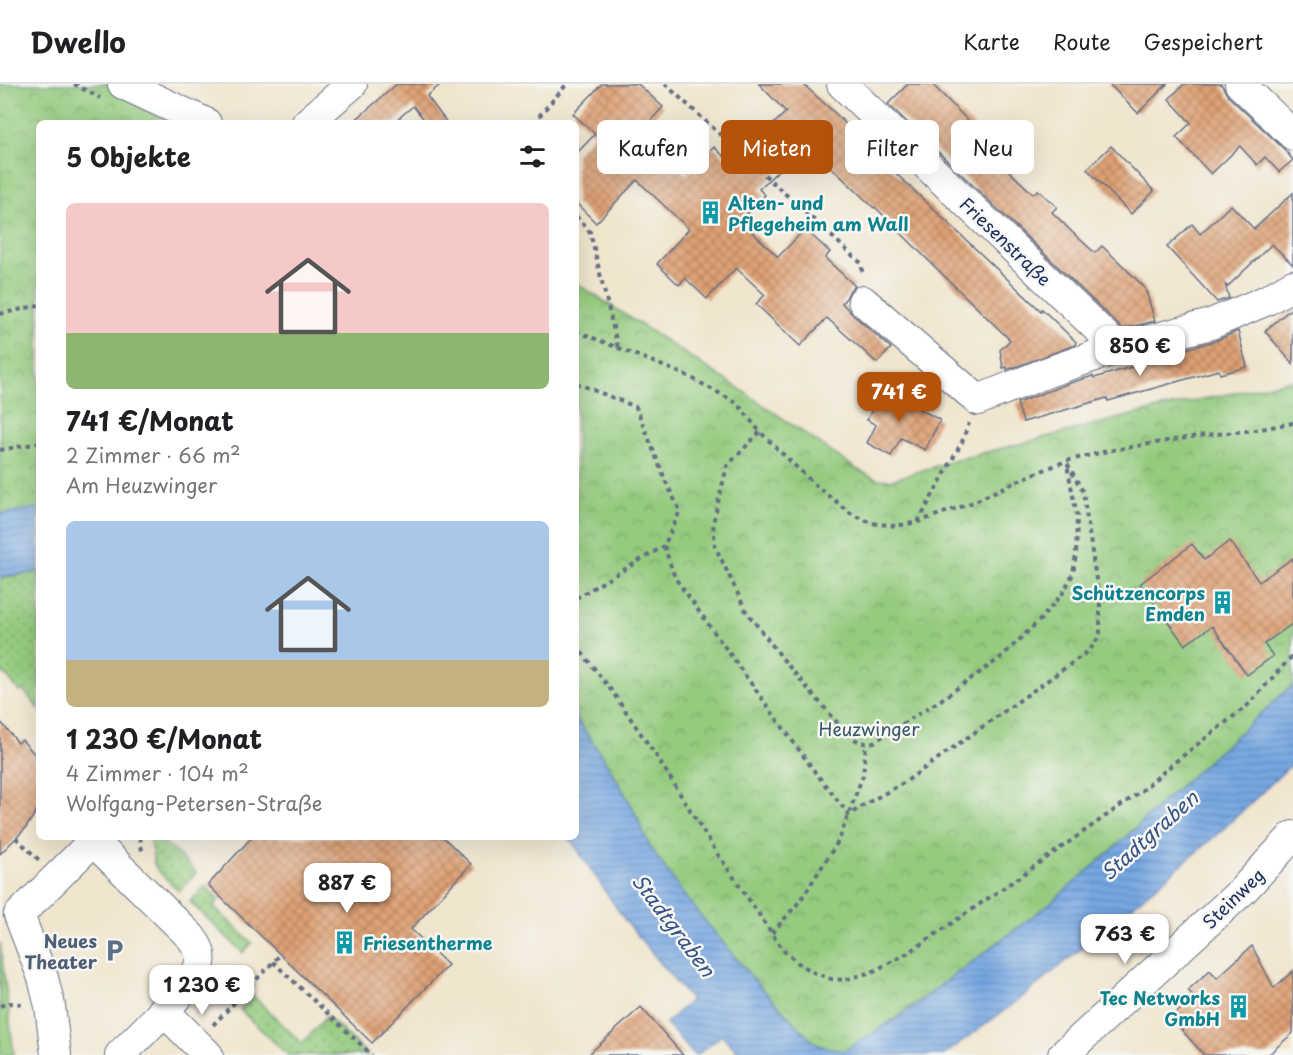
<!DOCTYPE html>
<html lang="de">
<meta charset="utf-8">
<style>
:root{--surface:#fff;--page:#f2f2f2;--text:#202124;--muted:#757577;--line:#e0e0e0;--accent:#b45309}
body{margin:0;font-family:"Playpen Sans",sans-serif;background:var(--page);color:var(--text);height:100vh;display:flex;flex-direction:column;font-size:22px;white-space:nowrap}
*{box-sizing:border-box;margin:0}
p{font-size:20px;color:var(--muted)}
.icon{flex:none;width:33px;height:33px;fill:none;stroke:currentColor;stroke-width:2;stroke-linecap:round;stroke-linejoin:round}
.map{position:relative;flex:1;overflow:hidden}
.details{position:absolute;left:36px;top:36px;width:543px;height:720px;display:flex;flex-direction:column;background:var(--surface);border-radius:9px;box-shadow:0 6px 24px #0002}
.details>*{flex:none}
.top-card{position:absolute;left:597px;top:36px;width:570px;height:54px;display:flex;gap:12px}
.price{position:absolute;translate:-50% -51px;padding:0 14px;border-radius:12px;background:#fff;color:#222;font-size:20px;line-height:39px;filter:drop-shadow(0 2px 3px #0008)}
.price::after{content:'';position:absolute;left:50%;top:36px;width:18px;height:14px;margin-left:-9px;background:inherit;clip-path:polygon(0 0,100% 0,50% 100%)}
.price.active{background:var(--accent);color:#fff}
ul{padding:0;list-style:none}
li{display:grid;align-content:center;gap:12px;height:318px;padding:0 30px}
li span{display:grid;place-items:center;height:186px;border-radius:9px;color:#555}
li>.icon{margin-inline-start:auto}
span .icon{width:108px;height:108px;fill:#fffc;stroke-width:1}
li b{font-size:26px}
h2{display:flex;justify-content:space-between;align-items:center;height:72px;padding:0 30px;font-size:26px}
.pill{padding:0 21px;border-radius:9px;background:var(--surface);box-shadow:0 6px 24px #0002;font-size:21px;line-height:54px}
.pill.active{background:var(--accent);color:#fff}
header{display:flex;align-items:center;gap:36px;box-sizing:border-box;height:84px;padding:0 30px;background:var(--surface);border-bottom:2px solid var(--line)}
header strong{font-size:28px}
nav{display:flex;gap:33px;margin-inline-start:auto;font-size:21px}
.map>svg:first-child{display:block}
.grass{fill:url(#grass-dots);stroke:#587d6e;stroke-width:1.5}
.park{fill:url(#park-crowns);stroke:#587d6e;stroke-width:1.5}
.pitch{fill:#94cb7e;stroke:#587d6e;stroke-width:1.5}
.water{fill:url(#water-rules);stroke:#486ba0;stroke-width:1.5}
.building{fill:url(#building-cross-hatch)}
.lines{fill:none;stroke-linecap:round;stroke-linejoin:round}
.minor-casing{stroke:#666f85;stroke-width:32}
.path{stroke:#666f85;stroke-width:4;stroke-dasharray:4.5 4.5;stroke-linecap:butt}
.minor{stroke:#fff;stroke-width:30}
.labels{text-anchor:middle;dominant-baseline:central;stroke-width:5;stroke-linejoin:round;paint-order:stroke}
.culture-label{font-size:18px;font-weight:bold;fill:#0d838f;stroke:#f6f6f2;text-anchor:start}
.street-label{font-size:18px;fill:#1b2f5e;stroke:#f6f6f2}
.park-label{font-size:18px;fill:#395666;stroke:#f6f6f2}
.service-label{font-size:18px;font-weight:bold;fill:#4e5e75;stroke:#f6f6f2;text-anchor:end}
.water-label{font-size:20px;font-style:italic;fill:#365385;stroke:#f6f6f2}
</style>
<header>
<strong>Dwello</strong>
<nav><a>Karte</a><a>Route</a><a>Gespeichert</a></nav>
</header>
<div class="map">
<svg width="1293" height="971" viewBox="0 0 1293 971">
<defs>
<pattern id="grass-dots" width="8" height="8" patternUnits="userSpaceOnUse" patternTransform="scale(1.5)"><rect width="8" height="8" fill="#94cb7e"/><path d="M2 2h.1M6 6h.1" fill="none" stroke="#78a56a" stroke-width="1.8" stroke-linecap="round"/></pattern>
<pattern id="park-crowns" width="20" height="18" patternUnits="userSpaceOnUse" patternTransform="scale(1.5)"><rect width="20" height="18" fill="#94cb7e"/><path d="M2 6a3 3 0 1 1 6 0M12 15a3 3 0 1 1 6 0" fill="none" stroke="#78a56a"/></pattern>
<pattern id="water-rules" width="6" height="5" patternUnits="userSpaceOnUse" patternTransform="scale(1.5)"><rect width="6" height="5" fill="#76a7e1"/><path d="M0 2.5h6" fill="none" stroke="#6088ba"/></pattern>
<pattern id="building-cross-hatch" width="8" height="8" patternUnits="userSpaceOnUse" patternTransform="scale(1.5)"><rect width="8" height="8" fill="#dfa174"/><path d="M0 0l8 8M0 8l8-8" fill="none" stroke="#b48462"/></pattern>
</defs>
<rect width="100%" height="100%" fill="#f6f6f2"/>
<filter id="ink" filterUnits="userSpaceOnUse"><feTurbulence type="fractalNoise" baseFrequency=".0167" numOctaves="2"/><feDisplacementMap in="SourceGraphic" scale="12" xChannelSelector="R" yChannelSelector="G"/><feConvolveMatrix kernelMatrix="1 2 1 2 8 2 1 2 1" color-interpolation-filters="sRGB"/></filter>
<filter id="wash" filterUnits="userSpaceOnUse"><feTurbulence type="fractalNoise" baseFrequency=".008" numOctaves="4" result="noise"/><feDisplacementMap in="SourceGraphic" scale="24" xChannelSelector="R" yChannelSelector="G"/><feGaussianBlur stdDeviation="1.35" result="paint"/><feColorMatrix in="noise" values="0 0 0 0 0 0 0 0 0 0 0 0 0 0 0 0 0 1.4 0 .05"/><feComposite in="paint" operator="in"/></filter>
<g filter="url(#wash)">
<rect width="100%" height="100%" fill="#f0e5cd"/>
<g class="grass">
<path d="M 39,488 L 39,625 L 23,606 L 20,608 L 0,585 L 0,494 Z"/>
<path d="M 150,753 C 165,753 185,778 196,789 L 179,807 L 157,786 L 154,780 Z"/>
<path d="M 205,802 L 219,816 L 213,822 L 252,859 L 243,869 L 190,818 Z"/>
<path d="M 253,912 L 302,959 L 327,932 L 368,971 L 288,971 L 240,926 Z"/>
</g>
<g class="park">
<path d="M 0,0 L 123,0 L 206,39 L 39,39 L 39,424 L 0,430 Z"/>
<path d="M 576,199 L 737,303 L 858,386 L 877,395 L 891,396 L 952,377 L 1140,329 L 1293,296 L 1293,601 L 1169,712 L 1113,765 L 1052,818 L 895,935 L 843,968 L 821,962 L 811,956 L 754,896 L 686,814 L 650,763 L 631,720 L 603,673 L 576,634 Z"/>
</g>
<path class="pitch" d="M 0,858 L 14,971 L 0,971 Z"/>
<g class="water">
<path d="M 39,424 L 39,488 L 0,493 L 0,430 Z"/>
<path d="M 1293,601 L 1293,679 L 1221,747 L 1114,838 L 1020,915 L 944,971 L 741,971 L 722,951 L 697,971 L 694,971 L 666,939 L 691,916 L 624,835 L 569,753 L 576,753 L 576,634 L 603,673 L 631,720 L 650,763 L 686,814 L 754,896 L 811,956 L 821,962 L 843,967 L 896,935 L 1052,818 L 1113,765 L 1169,712 Z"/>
</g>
<g id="blocks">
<g class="building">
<path d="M 397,0 L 441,0 L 427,12 L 447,39 L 427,39 L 413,22 L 393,39 L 352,39 Z"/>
<path d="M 602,0 L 638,0 L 663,23 L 641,47 L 687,91 L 714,63 L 732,80 L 786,28 L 759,0 L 803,0 L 838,32 L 885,79 L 1041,227 L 1042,225 L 1076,258 L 1075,261 L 1007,286 L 1007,283 L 1003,284 L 1000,266 L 1010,256 L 933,181 L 875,123 L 874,124 L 813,66 L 811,68 L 805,61 L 759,105 L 765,111 L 741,137 L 778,173 L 805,145 L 830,168 L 825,174 L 855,202 L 850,206 L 846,214 L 842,219 L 852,230 L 891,264 L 877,279 L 827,234 L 800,262 L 756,220 L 765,211 L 736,184 L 707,215 L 685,194 L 679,201 L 657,180 L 689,145 L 637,96 L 596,139 L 576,119 L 576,70 L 595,50 L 573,30 Z"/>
<path d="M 908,0 L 932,0 L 991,60 L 986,65 L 1033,110 L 1038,106 L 1057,123 L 1052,128 L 1072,148 L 1095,169 L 1102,162 L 1117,176 L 1145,204 L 1155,237 L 1123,245 L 888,20 Z"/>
<path d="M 1109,0 L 1167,0 L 1138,29 Z"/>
<path d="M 1184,0 L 1221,0 L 1228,12 L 1284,65 L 1293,76 L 1279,88 L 1265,73 L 1257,81 L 1240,62 L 1211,90 L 1176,53 L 1191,39 L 1169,15 Z"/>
<path d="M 1111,62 L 1154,107 L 1131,130 L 1087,85 Z"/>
<path d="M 1293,109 L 1293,181 L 1272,160 L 1227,203 L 1225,200 L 1229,214 L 1217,218 L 1167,163 L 1192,140 L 1200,150 L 1231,121 L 1254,145 Z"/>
<path d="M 1293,223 L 1293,280 L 1265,247 Z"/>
<path d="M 1238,247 L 1247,283 L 1220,290 L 1219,286 L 1108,317 L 1107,314 L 1023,338 L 1017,319 L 1067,300 L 1093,292 L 1094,294 L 1156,276 L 1153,273 L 1164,270 L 1164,271 L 1215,257 Z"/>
<path d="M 883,302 L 912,317 L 910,320 L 940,336 L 925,366 L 901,354 L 891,372 L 867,359 L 876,341 L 867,336 Z"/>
<path d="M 1230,457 L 1259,498 L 1293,474 L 1293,539 L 1264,560 L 1273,572 L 1247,591 L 1212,542 L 1185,561 L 1140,500 L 1192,460 L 1204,476 Z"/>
<path d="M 0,637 L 18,659 L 22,656 L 39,675 L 39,723 L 25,745 L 0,770 Z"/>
<path d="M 252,753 L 443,753 L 471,780 L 411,845 L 448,881 L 372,959 L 208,801 Z"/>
<path d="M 1252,862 L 1274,904 L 1293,887 L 1293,949 L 1268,971 L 1204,971 L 1171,934 L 1194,913 L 1188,906 L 1210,886 L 1217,894 Z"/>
<path d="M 641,923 L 683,971 L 588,971 Z"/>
</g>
</g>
</g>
<g filter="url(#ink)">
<use href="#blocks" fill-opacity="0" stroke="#666f85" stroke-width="1.5"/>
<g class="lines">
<defs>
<g id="minor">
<path d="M 123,0 L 206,39"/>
<path d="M 842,0 L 1118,264"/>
<path d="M 1240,0 L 1293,51"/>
<path d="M 307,39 L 352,0"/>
<path d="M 863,217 L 978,316 L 1048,288 L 1118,264 L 1211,240 L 1267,216 L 1293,201"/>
<path d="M 163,926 L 208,971"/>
<path d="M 56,971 L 50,922 L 43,894 L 19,831 L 93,757 L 191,853 C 197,861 202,869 200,879 C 197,897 136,955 120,971"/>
<path d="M 1063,971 L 1242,807 L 1293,752"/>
</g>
</defs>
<use href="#minor" class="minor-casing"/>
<g class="path">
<path d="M 74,0 L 100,14"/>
<path d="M 665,0 L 862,180 L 862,192"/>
<path d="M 533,39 L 567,0"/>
<path d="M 576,132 L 590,148 L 618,264"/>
<path d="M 0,230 L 39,221"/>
<path d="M 576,247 L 688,292 L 737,319 L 760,348 L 813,399 L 853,431 L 871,439 L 896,442 L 918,438 L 971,419 L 1024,394 L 1066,377 L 1107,367 L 1149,360 L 1198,352 L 1255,346 L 1293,339"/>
<path d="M 576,299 L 636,323 L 666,398 L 680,427 L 664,462 L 675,494 L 815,688 L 849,731 L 862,722 L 905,698 L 1086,569 L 1095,560 L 1100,549 L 1100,522 L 1083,408 L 1066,377"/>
<path d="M 760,348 L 727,382 L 713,439 L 715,462 L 746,527 L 786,579 L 847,650 C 857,657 862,661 874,658 L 942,615 L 999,575 L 1040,536 L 1063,509 L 1073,490 L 1076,470 L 1077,432 L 1067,381"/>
<path d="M 0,366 L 39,359"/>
<path d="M 918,438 L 962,358 L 969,339"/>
<path d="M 576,514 L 664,462"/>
<path d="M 576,561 L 611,606 L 657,673 L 717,769 L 784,867 L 798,879 L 815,889 L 831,895 L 844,896 L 872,888 L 908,869 L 1018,794 L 1140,708 L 1175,678 L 1248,621 L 1293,571"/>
<path d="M 140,753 L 142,767"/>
<path d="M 16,754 L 39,776"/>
<path d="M 772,849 L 800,817 L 839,756 L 863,691 L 866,660"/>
<path d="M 273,878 L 372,971"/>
<path d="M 0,922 L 8,919 L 23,920"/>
<path d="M 213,941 L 280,871"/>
</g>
<use href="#minor" class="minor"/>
</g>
</g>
<defs>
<symbol id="building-bare" viewBox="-9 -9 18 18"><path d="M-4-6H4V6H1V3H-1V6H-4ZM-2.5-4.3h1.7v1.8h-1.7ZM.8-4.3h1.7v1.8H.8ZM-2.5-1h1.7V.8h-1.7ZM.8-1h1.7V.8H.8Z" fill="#0f9aa8" stroke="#f6f6f2" stroke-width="2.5" paint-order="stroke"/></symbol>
<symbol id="parking-bare" viewBox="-9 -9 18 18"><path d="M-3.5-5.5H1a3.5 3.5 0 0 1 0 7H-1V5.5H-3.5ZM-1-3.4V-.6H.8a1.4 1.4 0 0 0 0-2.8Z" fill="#5c6f8a" stroke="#f6f6f2" stroke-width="2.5" paint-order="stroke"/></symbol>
</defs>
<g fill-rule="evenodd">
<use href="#building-bare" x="694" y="112" width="33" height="33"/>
<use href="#building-bare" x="1206" y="502" width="33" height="33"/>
<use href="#building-bare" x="328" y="842" width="33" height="33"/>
<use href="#parking-bare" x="98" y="850" width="33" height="33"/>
<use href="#building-bare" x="1222" y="906" width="33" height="33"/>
</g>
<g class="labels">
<g class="culture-label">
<text x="728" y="118">Alten- und<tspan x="728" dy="21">Pflegeheim am Wall</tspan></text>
<text x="1205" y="508" text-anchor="end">Schützencorps<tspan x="1205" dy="21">Emden</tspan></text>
<text x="363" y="858">Friesentherme</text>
<text x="1220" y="913" text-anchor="end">Tec Networks<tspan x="1220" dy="21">GmbH</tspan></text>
</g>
<g class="street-label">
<text transform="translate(1006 157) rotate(44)">Friesenstraße</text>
<text transform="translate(1233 814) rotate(-44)">Steinweg</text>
</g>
<g class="park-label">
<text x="869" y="644">Heuzwinger</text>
</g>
<g class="service-label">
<text x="97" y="856">Neues<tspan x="97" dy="21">Theater</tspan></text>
</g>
<g class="water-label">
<text transform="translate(1149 751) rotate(-42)">Stadtgraben</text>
<text transform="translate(674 841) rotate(53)">Stadtgraben</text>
</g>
</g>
</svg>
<b class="price" style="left:1140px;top:293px">850 €</b>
<b class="price active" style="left:899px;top:339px">741 €</b>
<b class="price" style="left:347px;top:830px">887 €</b>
<b class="price" style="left:1125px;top:881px">763 €</b>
<b class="price" style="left:202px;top:932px">1 230 €</b>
<div class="top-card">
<a class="pill">Kaufen</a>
<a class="pill active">Mieten</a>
<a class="pill">Filter</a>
<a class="pill">Neu</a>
</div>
<section class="details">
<h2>5 Objekte<svg class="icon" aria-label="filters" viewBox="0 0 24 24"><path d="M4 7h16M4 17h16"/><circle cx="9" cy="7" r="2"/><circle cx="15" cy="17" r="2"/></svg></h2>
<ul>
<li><span style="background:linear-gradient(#f6c9c9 70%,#8fb573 0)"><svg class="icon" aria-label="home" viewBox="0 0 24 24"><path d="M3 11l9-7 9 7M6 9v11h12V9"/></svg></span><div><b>741 €/Monat</b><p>2 Zimmer · 66 m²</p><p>Am Heuzwinger</p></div></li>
<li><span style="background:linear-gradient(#a9c7e8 75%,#c2b280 0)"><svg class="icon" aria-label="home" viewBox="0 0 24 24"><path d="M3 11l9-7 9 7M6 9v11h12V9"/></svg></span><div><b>1 230 €/Monat</b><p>4 Zimmer · 104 m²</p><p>Wolfgang-Petersen-Straße</p></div></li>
</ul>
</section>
</div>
